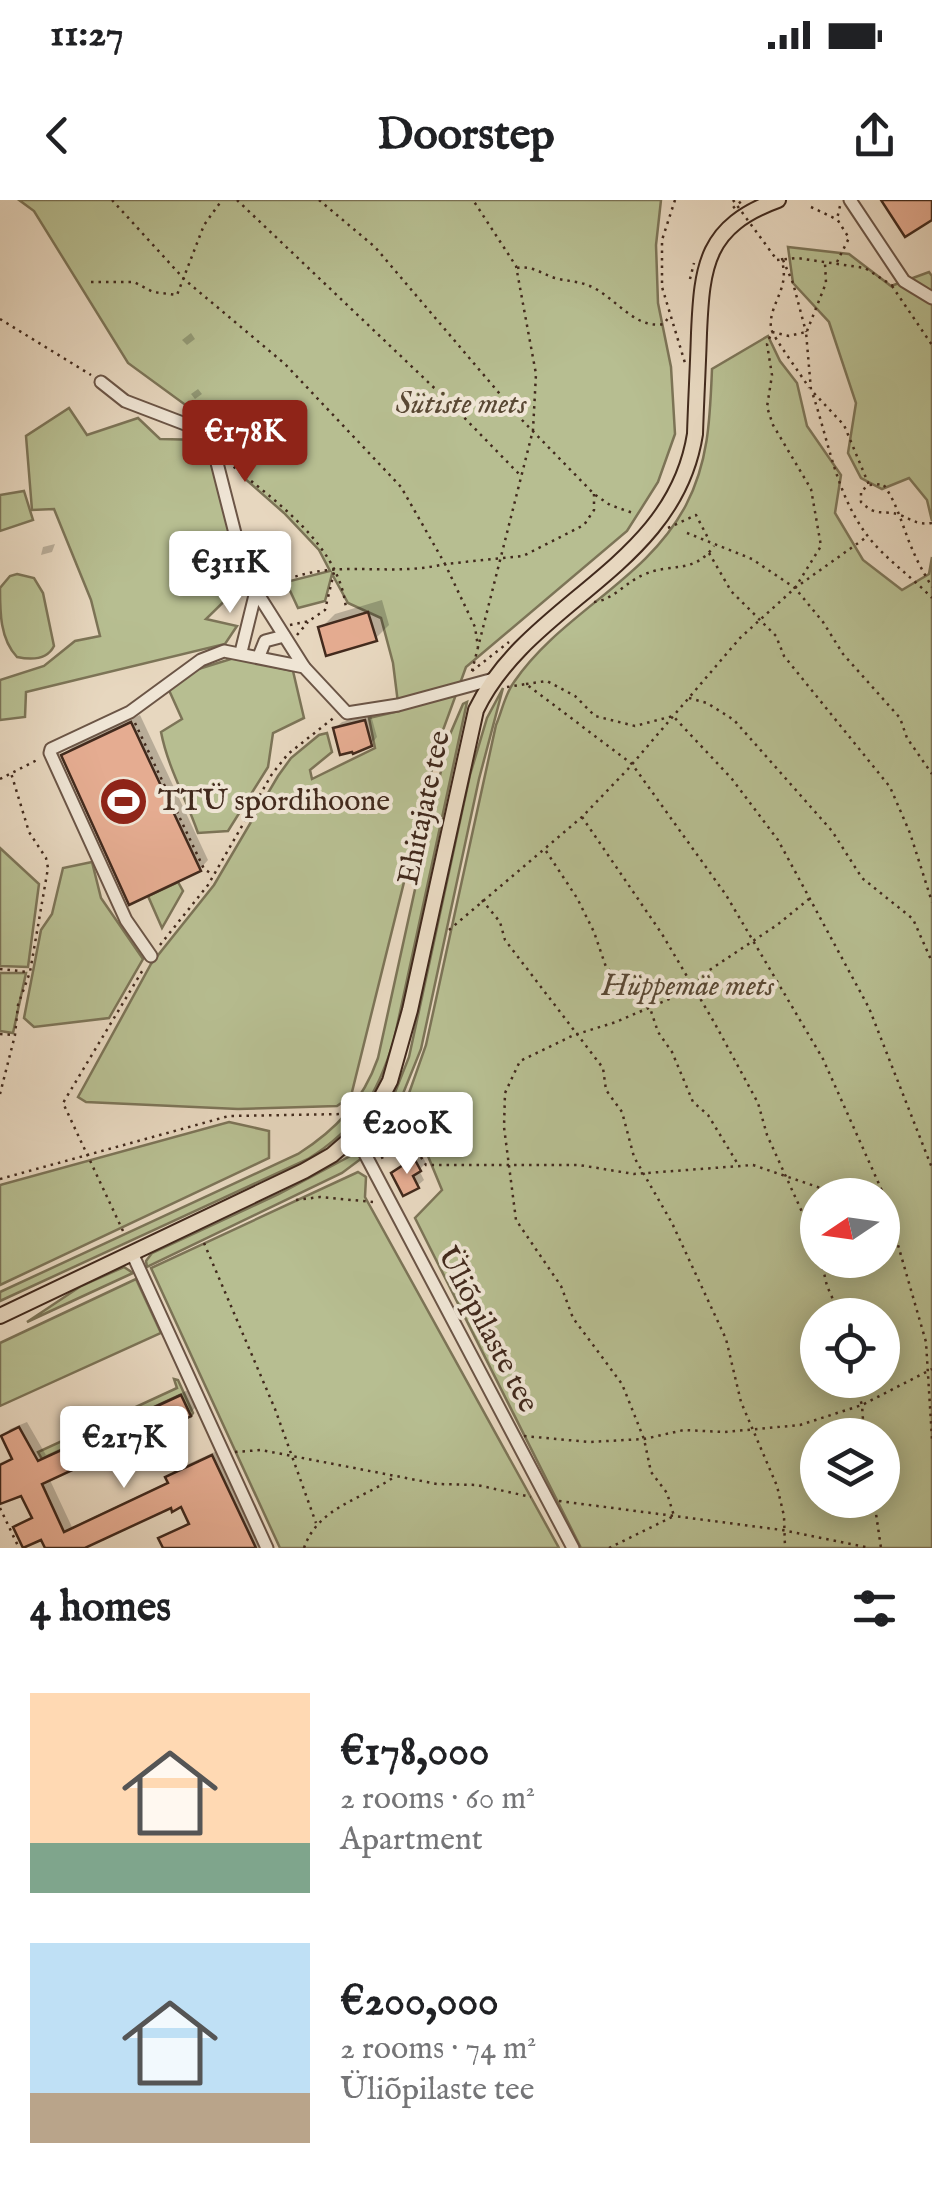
<!DOCTYPE html>
<meta charset="utf-8">
<style>
:root{--surface:#fff;--page:#f2f2f2;--text:#202124;--muted:#757577;--accent:#8f2418}
body{margin:0;font-family:"IM FELL English",serif;background:var(--page);color:var(--text);height:100vh;display:flex;flex-direction:column;font-size:38px;white-space:nowrap}
*{box-sizing:border-box;margin:0}
p{font-size:32px;color:var(--muted)}
.icon{flex:none;width:55px;height:55px;fill:none;stroke:currentColor;stroke-width:2;stroke-linecap:round;stroke-linejoin:round}
.map{position:relative;height:1348px;overflow:hidden}
.details{display:flex;flex-direction:column;background:var(--surface);flex:1}
.details>*{flex:none}
.needle{width:65px;rotate:257deg}
.fabs{position:absolute;left:800px;top:978px;display:grid;gap:20px}
.fabs a{display:grid;place-items:center;width:100px;height:100px;border-radius:50%;background:var(--surface);box-shadow:0 5px 25px #0003;font-size:50px}
.price{position:absolute;translate:-50% -85px;padding:0 22px;border-radius:10px;background:#fff;color:#222;font-size:32px;line-height:65px;filter:drop-shadow(0 2px 5px #0008)}
.price::after{content:'';position:absolute;left:50%;top:60px;width:30px;height:22px;margin-left:-15px;background:inherit;clip-path:polygon(0 0,100% 0,50% 100%)}
.price.on{background:var(--accent);color:#fff}
ul{padding:0;list-style:none}
li{display:flex;align-items:center;gap:30px;height:250px;padding:0 30px}
li span{display:grid;place-items:center;flex:none;width:280px;height:200px;border-radius:0px;color:#555}
li>.icon{margin-inline-start:auto}
span .icon{width:120px;height:120px;fill:#fffc;stroke-width:1}
li b{font-size:42px}
h2{display:flex;justify-content:space-between;align-items:center;height:120px;padding:0 30px;font-size:42px}
.status{display:flex;justify-content:space-between;align-items:center;height:70px;padding:0 50px;background:var(--surface);direction:ltr}
.status svg{height:28px;fill:currentColor}
header{display:flex;justify-content:space-between;align-items:center;height:130px;padding:0 30px;background:var(--surface);font-size:45px;font-weight:700}
.map>svg:first-child{display:block}
.green{fill:#b7be91;stroke:#7c7457;stroke-width:2.5;fill-rule:evenodd}
.shadow{fill:#0003}
.building{fill:#e5ac91;stroke:#422a1d;stroke-width:2.5}
.lines{fill:none;stroke-linecap:round;stroke-linejoin:round}
.minor-casing{stroke:#6b5546;stroke-width:15}
.major-casing{stroke:#422a1d;stroke-width:18}
.path{stroke:#422a1d;stroke-width:2.5;stroke-dasharray:2.5 5;stroke-linecap:butt}
.minor{stroke:#efe5d5;stroke-width:11}
.major{stroke:#e7d7bf;stroke-width:14}
.path-bridge{stroke:#422a1d;stroke-width:2.5;stroke-dasharray:2.5 5;stroke-linecap:butt}
.labels{text-anchor:middle;dominant-baseline:central;stroke-width:8;stroke-linejoin:round;paint-order:stroke}
.park-label{font-size:30px;font-style:italic;fill:#594834;stroke:#efe5d5}
.poi-label{font-size:30px;fill:#422a1d;stroke:#efe5d5;text-anchor:start}
.street-label{font-size:30px;fill:#422a1d;stroke:#efe5d5}
</style>
<div class="status"><b>11:27</b><svg viewBox="0 0 49 12"><path d="M0 12V9h3v3zM5 12V6h3v6zM10 12V3h3v9zM15 12V0h3v12zM26 1h20v11H26zM47 4h2v5h-2z"/></svg></div>
<header><svg class="icon" aria-label="back" viewBox="0 0 24 24"><path d="M15 5l-7 7 7 7"/></svg>Doorstep<svg class="icon" aria-label="share" viewBox="0 0 24 24"><path d="M12 15V3M7 8l5-5 5 5M5 13v7h14v-7"/></svg></header>
<div class="map">
<svg width="932" height="1348" viewBox="0 0 932 1348">
<rect width="100%" height="100%" fill="#e7d7bf"/>
<filter id="stains"><feTurbulence type="fractalNoise" baseFrequency=".002" numOctaves="4"/><feColorMatrix values="0 0 0 0 .2 0 0 0 0 .09 0 0 0 0 .02 0 0 0 .5 -.17"/></filter>
<radialGradient id="worn" r=".72"><stop offset=".6" stop-color="#630" stop-opacity="0"/><stop offset="1" stop-color="#630" stop-opacity=".3"/></radialGradient>
<g class="green">
<path d="M 19,0 L 661,0 L 656,45 L 658,103 L 671,167 L 675,234 L 658,282 L 627,331 L 466,467 L 439,541 L 351,896 L 337,906 L 238,909 L 86,902 L 78,897 L 151,764 L 214,685 L 278,576 L 291,558 L 319,535 L 327,533 L 332,552 L 310,570 L 312,579 L 375,548 L 369,518 L 399,511 L 393,463 L 381,418 L 348,403 L 332,374 L 325,401 L 298,408 L 286,382 L 330,371 L 319,350 L 284,313 L 243,277 L 213,225 L 128,163 L 34,11 Z"/>
<path d="M 788,47 L 849,54 L 891,86 L 929,72 L 932,76 L 932,321 L 927,300 L 909,278 L 882,289 L 861,278 L 848,253 L 856,203 L 829,122 L 793,83 Z"/>
<path d="M 768,136 L 780,161 L 797,183 L 807,226 L 841,275 L 835,313 L 863,360 L 902,390 L 929,374 L 932,357 L 932,1348 L 581,1348 L 415,1018 L 442,990 L 423,944 L 382,944 L 401,916 L 426,845 L 496,525 C 502,511 505,494 514,482 C 561,413 647,380 686,305 C 709,261 710,217 712,169 ZM 882,995 L 882,1060 L 818,1060 L 818,995 ZM 882,1115 L 882,1180 L 818,1180 L 818,1115 ZM 882,1235 L 882,1300 L 818,1300 L 818,1235 Z"/>
<path d="M 69,208 L 87,235 L 138,218 L 160,239 L 204,240 L 246,380 L 206,419 L 237,426 L 225,444 L 26,492 L 25,517 L 0,520 L 0,480 L 44,466 L 75,441 L 100,436 L 91,400 L 54,309 L 32,310 L 26,236 Z"/>
<path d="M 24,291 L 33,320 L 0,331 L 0,295 Z"/>
<path d="M 17,374 L 34,378 L 43,393 L 54,446 C 47,460 31,460 17,457 C 0,439 0,412 0,388 L 10,376 Z"/>
<path d="M 234,458 L 293,471 L 304,518 L 273,533 L 268,567 L 228,631 L 198,633 C 186,598 168,568 161,532 L 182,519 L 168,488 L 192,471 Z"/>
<path d="M 503,488 L 479,579 L 421,849 L 392,921 L 371,949 L 369,937 L 392,900 L 409,857 L 470,575 L 487,518 Z"/>
<path d="M 467,502 L 394,840 C 377,896 357,928 308,959 L 0,1101 L 0,1092 L 298,954 C 336,930 363,901 378,858 L 448,539 L 463,504 Z"/>
<path d="M 0,648 L 39,684 L 28,767 L 0,766 Z"/>
<path d="M 92,662 L 101,698 L 143,759 L 109,818 L 34,827 L 24,818 L 41,730 L 52,714 L 63,668 Z"/>
<path d="M 178,682 L 183,691 L 162,728 L 148,696 Z"/>
<path d="M 0,773 L 26,773 L 13,833 L 0,831 Z"/>
<path d="M 229,922 L 269,931 L 269,958 L 0,1085 L 0,985 Z"/>
<path d="M 356,953 L 362,958 L 342,973 L 147,1067 L 146,1061 L 152,1053 L 279,994 Z"/>
<path d="M 358,972 L 366,977 L 365,997 L 559,1348 L 280,1348 L 151,1068 Z"/>
<path d="M 124,1067 L 133,1073 L 27,1122 L 81,1086 Z"/>
<path d="M 136,1079 L 161,1133 L 0,1206 L 0,1143 Z"/>
<path d="M 174,1179 L 178,1180 L 193,1213 L 191,1216 L 180,1195 L 42,1259 L 38,1252 L 177,1188 Z"/>
</g>
<g class="shadow">
<path d="M 191,133 L 195,139 L 187,145 L 182,140 Z"/>
<path d="M 198,189 L 202,194 L 195,199 L 191,194 Z"/>
<path d="M 55,344 L 52,352 L 41,355 L 43,347 Z"/>
<path d="M 382,400 L 389,425 L 375,439 L 321,428 L 335,414 Z"/>
<path d="M 140,515 L 208,660 L 200,669 L 64,555 L 73,546 Z"/>
<path d="M 371,515 L 377,537 L 371,544 L 335,528 L 342,522 Z"/>
<path d="M 421,954 L 426,963 L 419,970 L 424,980 L 417,986 L 394,973 Z"/>
<path d="M 188,1190 L 196,1207 L 189,1214 L 49,1278 L 72,1327 L 170,1281 L 168,1277 L 175,1270 L 219,1250 L 266,1348 L 166,1348 L 161,1338 L 191,1321 L 182,1304 L 172,1305 L 81,1348 L 48,1348 L 42,1336 L 16,1327 L 33,1316 L 23,1293 L 0,1303 L 0,1263 L 13,1257 L 4,1236 L 10,1229 L 27,1222 L 46,1255 Z"/>
</g>
<g class="building">
<path d="M 881,0 L 932,0 L 932,20 L 905,37 Z"/>
<path d="M 368,412 L 377,441 L 326,456 L 318,427 Z"/>
<path d="M 365,520 L 372,546 L 353,554 L 352,552 L 340,555 L 333,528 Z"/>
<path d="M 131,522 L 201,671 L 129,705 L 61,555 Z"/>
<path d="M 414,958 L 421,971 L 413,976 L 419,988 L 403,996 L 391,973 Z"/>
<path d="M 181,1195 L 191,1216 L 141,1243 L 139,1239 L 42,1284 L 64,1332 L 168,1283 L 165,1277 L 212,1255 L 256,1348 L 163,1348 L 158,1338 L 189,1324 L 181,1307 L 172,1312 L 171,1308 L 85,1348 L 45,1348 L 41,1340 L 23,1348 L 13,1327 L 32,1318 L 21,1296 L 0,1304 L 0,1265 L 12,1259 L 1,1236 L 19,1227 L 38,1261 Z"/>
</g>
<g class="lines">
<defs>
<g id="minor">
<path d="M 850,0 L 904,81 L 932,98"/>
<path d="M 101,182 L 125,201 L 193,227 L 206,237 L 215,255 L 238,345 L 256,391 L 304,467"/>
<path d="M 241,452 L 256,391"/>
<path d="M 259,456 L 265,441 L 284,436"/>
<path d="M 151,756 L 126,720 L 50,553 L 51,549 L 130,512 L 201,460 L 224,451 L 304,467 L 347,513 L 398,505 L 490,480"/>
<path d="M 355,935 L 573,1348"/>
<path d="M 132,1053 L 267,1348"/>
</g>
<path id="major" d="M 0,1116 L 304,971 L 332,955 L 355,935 L 372,915 L 390,881 L 410,810 L 476,510 C 529,400 674,368 695,234 C 696,201 698,167 699,133 C 702,65 706,26 778,0"/>
</defs>
<use href="#minor" class="minor-casing"/>
<use href="#major" class="major-casing"/>
<g class="path">
<path d="M 112,0 L 185,80 L 285,164 L 401,287 L 445,364 L 523,356 L 584,325 L 594,310 L 594,294"/>
<path d="M 237,0 L 449,202 L 519,274"/>
<path d="M 319,0 L 375,47 L 522,220 L 594,294 L 610,305 L 633,313"/>
<path d="M 675,0 L 662,40 L 662,87 L 685,163"/>
<path d="M 811,7 L 836,19"/>
<path d="M 733,8 L 743,0"/>
<path d="M 782,58 C 783,66 785,76 783,82 C 780,98 769,111 771,128 C 772,136 803,177 809,188"/>
<path d="M 777,60 L 797,58 L 865,68 L 893,86"/>
<path d="M 783,60 L 793,83 L 806,132"/>
<path d="M 837,62 L 849,38 L 837,19 L 840,6"/>
<path d="M 517,68 C 532,65 542,74 555,78 C 566,81 577,81 587,85 C 614,94 633,130 664,124 L 670,115"/>
<path d="M 690,79 L 694,63"/>
<path d="M 91,82 L 134,82 L 153,92 L 177,95 L 204,25 L 222,0"/>
<path d="M 892,86 L 932,145"/>
<path d="M 0,119 L 91,175"/>
<path d="M 807,131 L 826,83 L 825,63"/>
<path d="M 813,195 C 829,243 837,298 870,339 C 888,361 912,377 932,398"/>
<path d="M 228,262 C 273,300 340,344 346,409"/>
<path d="M 932,323 C 917,325 913,320 900,315 C 883,309 877,318 861,302 L 861,291 L 869,285 L 883,284 C 898,304 903,329 913,351 C 918,363 925,375 932,387"/>
<path d="M 668,328 L 696,315 L 709,340"/>
<path d="M 687,333 L 752,359 L 795,388 L 823,422 L 843,454 L 900,518 L 907,538 L 932,574"/>
<path d="M 709,353 L 731,391 L 776,436 L 784,456 L 890,587 L 910,633 L 932,702"/>
<path d="M 795,388 L 821,346 L 811,289 L 773,225 L 767,207 L 772,175 L 767,144 L 772,132 L 789,136 L 806,132 L 811,190 L 844,225 L 869,285"/>
<path d="M 268,389 C 327,354 383,379 445,364 L 475,427 L 478,447"/>
<path d="M 594,402 C 613,400 626,382 643,375 C 670,362 694,375 714,346"/>
<path d="M 290,425 L 309,421 L 325,410 L 335,368"/>
<path d="M 297,435 L 308,422"/>
<path d="M 472,471 L 509,442"/>
<path d="M 472,471 L 533,230 L 536,174 L 516,66 L 473,0"/>
<path d="M 526,484 L 547,481 L 575,496 L 595,516 L 635,526 L 673,516 L 732,579 L 778,640 L 869,808 L 932,968"/>
<path d="M 507,487 L 526,484 L 632,564 L 726,695 L 823,859 L 883,993 L 926,1142 L 932,1239"/>
<path d="M 689,498 L 707,503 L 734,520 L 832,631 L 862,678 L 913,719 L 932,762"/>
<path d="M 135,523 L 204,669 L 212,674"/>
<path d="M 0,579 L 39,559"/>
<path d="M 582,617 L 662,734 L 714,822 L 758,903 L 767,935 L 818,1047"/>
<path d="M 546,651 L 577,698 L 594,732 L 606,767 L 650,808 L 658,832 L 672,852 L 693,902 L 708,915 L 739,966"/>
<path d="M 482,700 L 500,722 L 505,740 L 603,868 L 606,890 L 622,912 L 634,957 L 672,1023 L 726,1139 L 741,1202 L 777,1286 L 784,1316 L 785,1348"/>
<path d="M 449,730 L 582,617 L 628,569 L 740,438 L 795,388 L 868,336"/>
<path d="M 160,745 L 208,685 L 272,574 L 288,554 L 336,516"/>
<path d="M 0,769 L 28,772"/>
<path d="M 0,834 L 14,835"/>
<path d="M 0,894 L 15,835 L 18,805 L 30,772 L 48,668 L 46,658 L 29,632 L 11,573"/>
<path d="M 381,958 L 405,949 L 417,951 L 426,965 L 579,965 L 634,974 L 753,965 L 841,995"/>
<path d="M 0,979 L 229,916 L 344,914"/>
<path d="M 296,1000 L 320,997 L 373,1002"/>
<path d="M 123,1031 L 63,903 L 144,768"/>
<path d="M 204,1043 L 275,1209 L 316,1323"/>
<path d="M 821,1060 L 827,1086 L 840,1115"/>
<path d="M 854,1180 L 862,1205 L 864,1235"/>
<path d="M 524,1236 L 589,1242 L 644,1239 L 684,1230 L 725,1232 L 800,1225 L 862,1205 L 932,1169"/>
<path d="M 235,1252 L 261,1250 L 437,1284 L 477,1285 L 531,1297"/>
<path d="M 874,1300 L 881,1348"/>
<path d="M 559,1301 L 782,1330 L 870,1348"/>
<path d="M 0,1308 L 19,1348"/>
<path d="M 304,1348 C 318,1307 361,1300 394,1277"/>
<path d="M 609,1348 L 674,1316 L 667,1293 L 651,1272 L 644,1239 L 622,1184 L 573,1118 L 561,1086 L 516,1020 L 504,927 L 505,893 L 520,861 L 574,835 L 616,822 L 683,793 L 711,769 L 777,725 L 809,699"/>
</g>
<use href="#minor" class="minor"/>
<use href="#major" class="major"/>
<path class="path-bridge" d="M 733,0 L 777,60"/>
</g>
<defs>
<symbol id="stadium-disc" viewBox="-11 -11 22 22"><circle r="9.5" fill="#8f2418" stroke="#efe5d5"/><path d="M0-5a6.5 5 0 1 0 0 10a6.5 5 0 1 0 0-10ZM-3.5-1.8h7v3.6h-7Z" fill="#fff"/></symbol>
</defs>
<g fill-rule="evenodd">
<use href="#stadium-disc" x="96" y="574" width="55" height="55"/>
</g>
<g class="labels">
<g class="park-label">
<text x="461" y="205">Sütiste mets</text>
<text x="688" y="787">Hüppemäe mets</text>
</g>
<g class="poi-label">
<text x="158" y="602">TTÜ spordihoone</text>
</g>
<g class="street-label">
<text transform="translate(425 608) rotate(-78)">Ehitajate tee</text>
<text transform="translate(487 1130) rotate(62)">Üliõpilaste tee</text>
</g>
</g>
<rect width="100%" height="100%" filter="url(#stains)"/>
<rect width="100%" height="100%" fill="url(#worn)"/>
</svg>
<div class="fabs">
<a><svg class="needle" viewBox="-14 -14 28 28"><path d="M0-13l5 13h-10z" fill="#e53935"/><path d="M0 13l5-13h-10z" fill="#757577"/></svg></a>
<a><svg class="icon" aria-label="locate" viewBox="0 0 24 24"><circle cx="12" cy="12" r="6"/><path d="M12 2v4M12 18v4M2 12h4M18 12h4"/></svg></a>
<a><svg class="icon" aria-label="layers" viewBox="0 0 24 24"><path d="M12 4l9 5-9 5-9-5zM3 14l9 5 9-5"/></svg></a>
</div>
<b class="price on" style="left:245px;top:285px">€178K</b>
<b class="price" style="left:230px;top:416px">€311K</b>
<b class="price" style="left:407px;top:977px">€200K</b>
<b class="price" style="left:124px;top:1291px">€217K</b>
</div>
<section class="details">
<h2>4 homes<svg class="icon" aria-label="filters" viewBox="0 0 24 24"><path d="M4 7h16M4 17h16"/><circle cx="9" cy="7" r="2"/><circle cx="15" cy="17" r="2"/></svg></h2>
<ul>
<li><span style="background:linear-gradient(#ffd9b3 75%,#7fa58c 0)"><svg class="icon" aria-label="home" viewBox="0 0 24 24"><path d="M3 11l9-7 9 7M6 9v11h12V9"/></svg></span><div><b>€178,000</b><p>2 rooms · 60 m²</p><p>Apartment</p></div></li>
<li><span style="background:linear-gradient(#bfe0f5 75%,#b9a48a 0)"><svg class="icon" aria-label="home" viewBox="0 0 24 24"><path d="M3 11l9-7 9 7M6 9v11h12V9"/></svg></span><div><b>€200,000</b><p>2 rooms · 74 m²</p><p>Üliõpilaste tee</p></div></li>
</ul>
</section>
